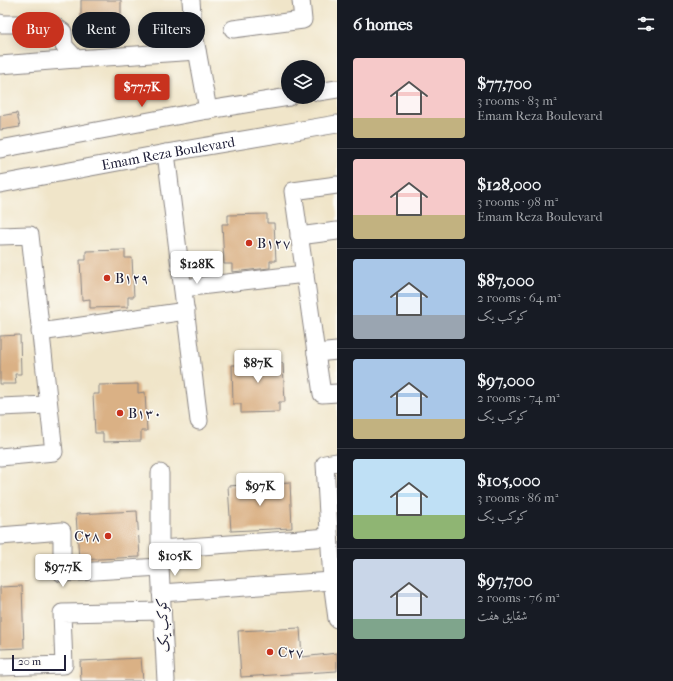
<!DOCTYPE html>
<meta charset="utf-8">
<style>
:root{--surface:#171b24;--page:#20242c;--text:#f1f3f6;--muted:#9ea1a6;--line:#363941;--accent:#c8321e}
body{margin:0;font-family:"IM FELL French Canon",Amiri,serif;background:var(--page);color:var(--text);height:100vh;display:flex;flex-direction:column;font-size:15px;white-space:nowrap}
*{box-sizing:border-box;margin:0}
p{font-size:13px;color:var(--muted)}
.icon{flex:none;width:22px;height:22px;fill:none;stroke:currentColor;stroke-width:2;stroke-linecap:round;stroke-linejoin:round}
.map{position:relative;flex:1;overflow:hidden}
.sheet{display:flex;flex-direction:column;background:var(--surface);width:336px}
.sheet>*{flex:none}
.banner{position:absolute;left:12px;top:12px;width:265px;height:36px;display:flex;gap:8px}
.tools{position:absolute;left:281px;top:60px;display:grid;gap:8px}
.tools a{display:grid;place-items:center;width:44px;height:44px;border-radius:50%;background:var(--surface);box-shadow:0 2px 10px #0003;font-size:20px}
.scale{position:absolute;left:12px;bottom:10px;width:54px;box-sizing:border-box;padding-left:4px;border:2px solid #22223b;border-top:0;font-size:11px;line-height:14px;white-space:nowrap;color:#22223b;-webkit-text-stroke:3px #fdfcf7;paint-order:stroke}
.price{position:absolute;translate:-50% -34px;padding:0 9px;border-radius:4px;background:#fff;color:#222;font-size:13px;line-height:26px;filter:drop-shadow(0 1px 2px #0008)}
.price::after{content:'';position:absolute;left:50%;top:24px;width:12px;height:9px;margin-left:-6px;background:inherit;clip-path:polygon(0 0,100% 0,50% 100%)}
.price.active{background:var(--accent);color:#fff}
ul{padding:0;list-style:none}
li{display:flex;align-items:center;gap:12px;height:100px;padding:0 16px}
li+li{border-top:1px solid var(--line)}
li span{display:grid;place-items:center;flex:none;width:112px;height:80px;border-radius:4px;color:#555}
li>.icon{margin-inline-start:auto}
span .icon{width:48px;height:48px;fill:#fffc;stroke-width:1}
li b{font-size:17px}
h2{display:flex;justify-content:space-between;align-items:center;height:48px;padding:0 16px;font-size:17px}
.pill{padding:0 14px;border-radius:18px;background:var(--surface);box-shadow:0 2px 10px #0003;font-size:14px;line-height:36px}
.pill.active{background:var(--accent);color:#fff}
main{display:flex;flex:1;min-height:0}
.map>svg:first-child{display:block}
.building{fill:#dab185}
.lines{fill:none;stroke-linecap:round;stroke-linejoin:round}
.minor-casing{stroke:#898482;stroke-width:19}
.minor{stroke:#fff;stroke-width:17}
.poi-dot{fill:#c8321e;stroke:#fdfcf7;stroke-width:1.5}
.labels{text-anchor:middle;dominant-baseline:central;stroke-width:3;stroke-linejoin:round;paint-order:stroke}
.street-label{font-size:14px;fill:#22223b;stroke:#fdfcf7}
.poi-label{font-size:14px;fill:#22223b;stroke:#fdfcf7;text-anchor:start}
</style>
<main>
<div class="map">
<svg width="337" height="681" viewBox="0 0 337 681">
<rect width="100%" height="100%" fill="#fdfcf7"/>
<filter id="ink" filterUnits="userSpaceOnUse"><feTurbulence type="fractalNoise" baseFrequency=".025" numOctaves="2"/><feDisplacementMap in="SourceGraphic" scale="8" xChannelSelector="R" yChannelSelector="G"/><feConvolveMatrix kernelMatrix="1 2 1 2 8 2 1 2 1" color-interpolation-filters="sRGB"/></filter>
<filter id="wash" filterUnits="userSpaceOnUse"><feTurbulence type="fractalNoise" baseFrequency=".012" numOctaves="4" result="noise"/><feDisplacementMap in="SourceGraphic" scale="16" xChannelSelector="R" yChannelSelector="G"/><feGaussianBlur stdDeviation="0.9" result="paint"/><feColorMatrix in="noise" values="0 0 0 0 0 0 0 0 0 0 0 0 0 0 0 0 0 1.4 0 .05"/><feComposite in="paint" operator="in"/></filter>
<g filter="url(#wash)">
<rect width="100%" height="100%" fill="#f0e5c9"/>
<g id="blocks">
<g class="building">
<path d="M 81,0 L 121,0 L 121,31 L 81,32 Z"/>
<path d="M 17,113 L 20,127 L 0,130 L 0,116 Z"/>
<path d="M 267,214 L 267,223 L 274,223 L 276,261 L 270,261 L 270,268 L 232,272 L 232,264 L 224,264 L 222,224 L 228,224 L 228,215 Z"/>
<path d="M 125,250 L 125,258 L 132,258 L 134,297 L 128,297 L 128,307 L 90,308 L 90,299 L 82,300 L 80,260 L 86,260 L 86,251 Z"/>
<path d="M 20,335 L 21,374 L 15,374 L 16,384 L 0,384 L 0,336 Z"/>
<path d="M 276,355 L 276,363 L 283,363 L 285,402 L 279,402 L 279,412 L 241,413 L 241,404 L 233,404 L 232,365 L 238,365 L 237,356 Z"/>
<path d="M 138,384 L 138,393 L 145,392 L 147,431 L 141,431 L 141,441 L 103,442 L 103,433 L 95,433 L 93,394 L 99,394 L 99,385 Z"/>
<path d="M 290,482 L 292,528 L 231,531 L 228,486 Z"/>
<path d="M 137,511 L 140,557 L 79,560 L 76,514 Z"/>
<path d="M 22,586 L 24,648 L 0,649 L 0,587 Z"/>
<path d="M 300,628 L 302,657 L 337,653 L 337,671 L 241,677 L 238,631 Z"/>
<path d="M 141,658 L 143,681 L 81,681 L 80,661 Z"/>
</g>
</g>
</g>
<g filter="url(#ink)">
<use href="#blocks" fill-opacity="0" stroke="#898482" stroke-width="1"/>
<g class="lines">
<defs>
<g id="minor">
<path d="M 191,0 L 193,28 L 208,110"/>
<path d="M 0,23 L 1,24 L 52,24 L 63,32 L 64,46 L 76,59 L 197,51"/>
<path d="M 233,29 L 303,20 L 301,0"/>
<path d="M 0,65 L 76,59"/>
<path d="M 318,92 L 337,89"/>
<path d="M 0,149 L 208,110 L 289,97"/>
<path d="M 166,153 L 199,421"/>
<path id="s1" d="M 0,184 L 166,153 L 337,124"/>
<path d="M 337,185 L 293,191 L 316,353 L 337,351"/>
<path d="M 0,236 L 30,235 L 54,452 L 0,457"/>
<path d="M 299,236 L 337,231"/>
<path d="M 183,288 L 305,274"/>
<path d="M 40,332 L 186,311"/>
<path d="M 316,353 L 322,394 L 337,393"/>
<path d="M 0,407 L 48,405"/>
<path d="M 337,462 L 325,464 L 332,581 L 337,619"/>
<path d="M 160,473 L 160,567 L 166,681"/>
<path d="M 0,536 L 62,531 L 62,573 L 160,567"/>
<path d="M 160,549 L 329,537"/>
<path d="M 161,593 L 332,581"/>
<path d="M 0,667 L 64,665 L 62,613 L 162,611"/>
</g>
</defs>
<use href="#minor" class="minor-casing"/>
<use href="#minor" class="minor"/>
</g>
</g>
<g class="poi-dot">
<circle cx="249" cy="243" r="4"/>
<circle cx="107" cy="278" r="4"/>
<circle cx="120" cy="413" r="4"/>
<circle cx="108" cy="536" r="4"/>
<circle cx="270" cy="652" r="4"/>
</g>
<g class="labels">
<g class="street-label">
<text stroke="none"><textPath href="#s1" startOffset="171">Emam Reza Boulevard</textPath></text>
<text transform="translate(163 625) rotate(-93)">کوکب یک</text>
</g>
<g class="poi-label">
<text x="257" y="243">B۱۲۷</text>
<text x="115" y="278">B۱۲۹</text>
<text x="128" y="413">B۱۳۰</text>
<text x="100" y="536" text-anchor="end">C۲۸</text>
<text x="278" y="652">C۲۷</text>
</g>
</g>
</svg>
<div class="tools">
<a><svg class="icon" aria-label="layers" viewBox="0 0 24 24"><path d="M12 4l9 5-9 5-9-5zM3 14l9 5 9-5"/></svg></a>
</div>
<div class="scale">20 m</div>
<b class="price active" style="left:142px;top:108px">$77.7K</b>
<b class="price" style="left:197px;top:285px">$128K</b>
<b class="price" style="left:258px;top:384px">$87K</b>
<b class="price" style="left:260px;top:507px">$97K</b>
<b class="price" style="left:175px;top:577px">$105K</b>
<b class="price" style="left:63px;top:588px">$97.7K</b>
<div class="banner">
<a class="pill active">Buy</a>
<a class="pill">Rent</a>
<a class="pill">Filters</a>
</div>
</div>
<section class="sheet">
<h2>6 homes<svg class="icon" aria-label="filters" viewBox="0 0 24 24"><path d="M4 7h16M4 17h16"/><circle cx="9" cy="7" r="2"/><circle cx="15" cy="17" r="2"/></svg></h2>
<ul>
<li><span style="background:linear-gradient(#f6c9c9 75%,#c2b280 0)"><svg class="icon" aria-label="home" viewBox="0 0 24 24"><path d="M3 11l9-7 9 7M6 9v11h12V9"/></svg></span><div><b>$77,700</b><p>3 rooms · 83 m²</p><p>Emam Reza Boulevard</p></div></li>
<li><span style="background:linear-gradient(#f6c9c9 70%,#c2b280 0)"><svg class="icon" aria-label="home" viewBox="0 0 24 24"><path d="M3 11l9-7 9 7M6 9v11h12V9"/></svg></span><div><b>$128,000</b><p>3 rooms · 98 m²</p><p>Emam Reza Boulevard</p></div></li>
<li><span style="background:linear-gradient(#a9c7e8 70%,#9aa5b1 0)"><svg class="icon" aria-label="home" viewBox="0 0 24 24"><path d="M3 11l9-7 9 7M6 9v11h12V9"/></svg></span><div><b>$87,000</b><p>2 rooms · 64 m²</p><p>کوکب یک</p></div></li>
<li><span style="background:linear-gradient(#a9c7e8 75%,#c2b280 0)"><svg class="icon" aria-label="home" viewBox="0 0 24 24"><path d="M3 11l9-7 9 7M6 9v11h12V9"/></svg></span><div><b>$97,000</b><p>2 rooms · 74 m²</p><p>کوکب یک</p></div></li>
<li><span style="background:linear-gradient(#bfe0f5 70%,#8fb573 0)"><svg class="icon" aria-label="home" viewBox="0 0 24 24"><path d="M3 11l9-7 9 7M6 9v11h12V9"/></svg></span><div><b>$105,000</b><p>3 rooms · 86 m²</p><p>کوکب یک</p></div></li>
<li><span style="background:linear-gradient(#c9d6e8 75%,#7fa58c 0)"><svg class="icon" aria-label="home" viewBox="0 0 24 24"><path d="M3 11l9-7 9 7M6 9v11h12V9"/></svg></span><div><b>$97,700</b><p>2 rooms · 76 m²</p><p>شقایق هفت</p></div></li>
</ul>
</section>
</main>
